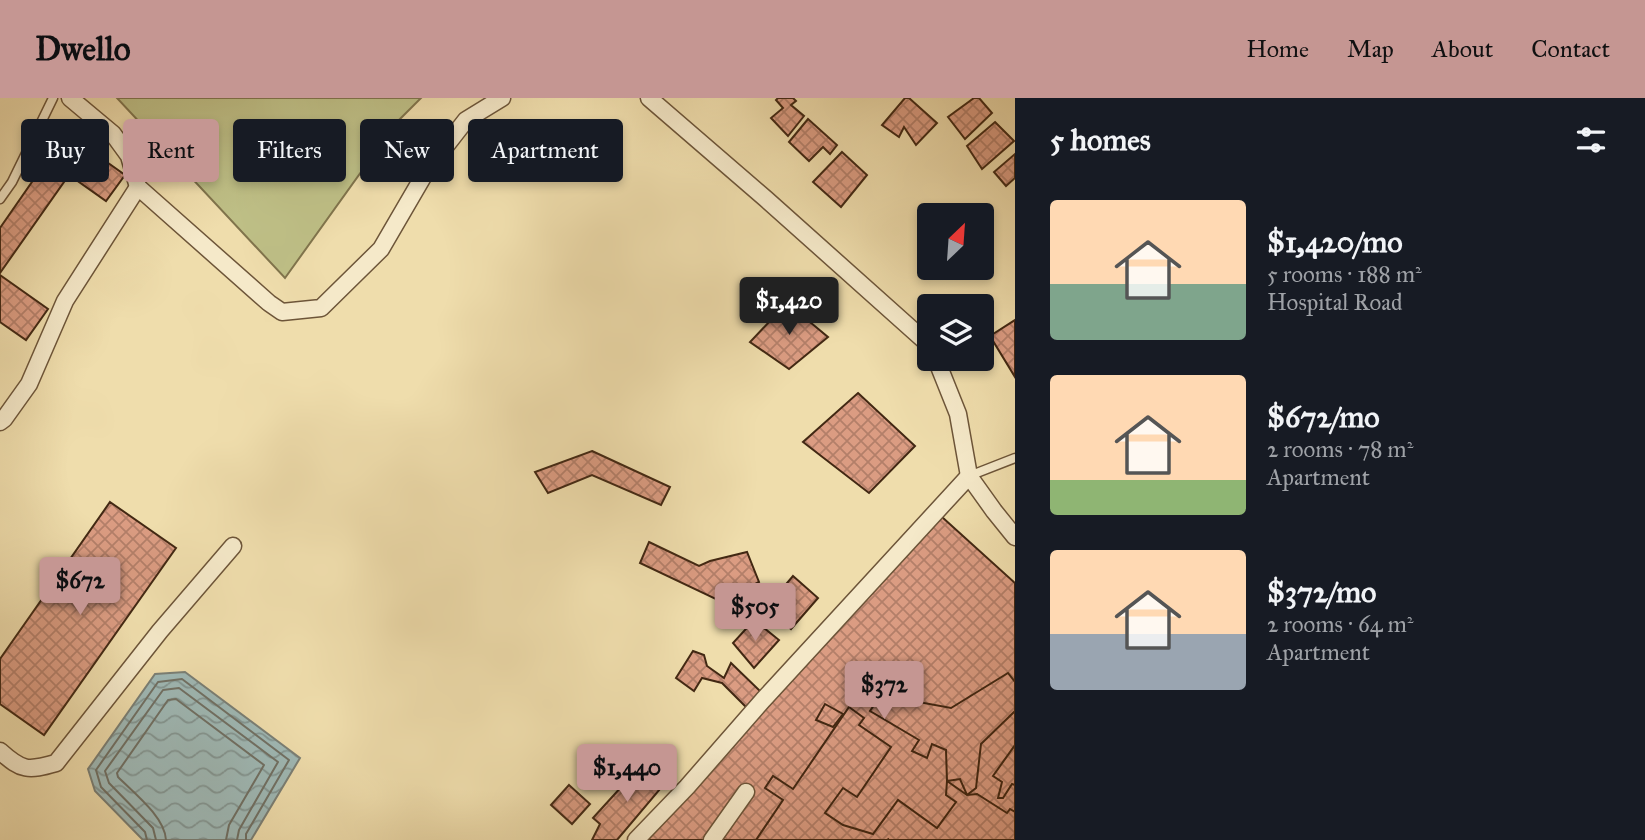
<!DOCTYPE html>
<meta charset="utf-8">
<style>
:root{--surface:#171b24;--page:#242831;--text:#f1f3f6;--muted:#9ea1a6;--accent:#c59692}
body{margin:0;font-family:"IM FELL Great Primer",serif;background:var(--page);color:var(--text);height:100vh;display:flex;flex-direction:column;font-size:26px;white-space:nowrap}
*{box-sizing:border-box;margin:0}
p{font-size:23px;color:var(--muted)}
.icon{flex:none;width:38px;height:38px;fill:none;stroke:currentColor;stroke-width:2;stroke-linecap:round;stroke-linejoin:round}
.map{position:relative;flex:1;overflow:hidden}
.sheet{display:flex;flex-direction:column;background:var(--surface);width:630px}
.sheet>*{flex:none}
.guide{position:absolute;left:21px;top:21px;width:665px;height:63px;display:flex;gap:14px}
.needle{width:46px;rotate:25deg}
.fabs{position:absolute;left:917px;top:105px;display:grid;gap:14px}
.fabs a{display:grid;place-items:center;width:77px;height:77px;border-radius:7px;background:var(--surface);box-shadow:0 4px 10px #0003;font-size:35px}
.price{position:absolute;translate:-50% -60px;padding:0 16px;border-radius:7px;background:var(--accent);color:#111;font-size:23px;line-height:46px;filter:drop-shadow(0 2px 4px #0008)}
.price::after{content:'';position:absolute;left:50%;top:42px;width:21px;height:16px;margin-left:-10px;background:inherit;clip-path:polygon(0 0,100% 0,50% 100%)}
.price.active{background:#222;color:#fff}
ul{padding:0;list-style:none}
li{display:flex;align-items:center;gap:21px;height:175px;padding:0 35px}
li span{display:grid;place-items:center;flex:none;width:196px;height:140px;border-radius:7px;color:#555}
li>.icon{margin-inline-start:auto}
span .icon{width:84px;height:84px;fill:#fffc;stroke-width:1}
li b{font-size:30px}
h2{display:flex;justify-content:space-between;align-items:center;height:84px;padding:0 35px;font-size:30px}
.chip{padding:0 24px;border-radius:7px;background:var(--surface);box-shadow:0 4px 10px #0003;font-size:24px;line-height:63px}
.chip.active{background:var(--accent);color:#111}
header{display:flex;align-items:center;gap:42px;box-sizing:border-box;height:98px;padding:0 35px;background:var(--accent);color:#111}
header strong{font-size:33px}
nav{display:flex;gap:38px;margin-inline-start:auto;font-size:24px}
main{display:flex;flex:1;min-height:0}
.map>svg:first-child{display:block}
.green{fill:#bebf86;stroke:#80744c;stroke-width:2}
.water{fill:url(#water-waves);stroke:#7a7f75;stroke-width:2}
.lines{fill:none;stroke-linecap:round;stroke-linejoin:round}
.shore{stroke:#707064;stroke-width:2}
.building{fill:url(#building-cross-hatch);stroke:#422813;stroke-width:2}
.service-casing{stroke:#6d5539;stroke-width:11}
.minor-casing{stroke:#6d5539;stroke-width:19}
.path{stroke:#422813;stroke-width:3.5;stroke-dasharray:5 3.5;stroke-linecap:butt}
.service{stroke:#f5e9c9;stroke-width:8}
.minor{stroke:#f5e9c9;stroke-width:16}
</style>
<header>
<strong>Dwello</strong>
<nav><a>Home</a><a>Map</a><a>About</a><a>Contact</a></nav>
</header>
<main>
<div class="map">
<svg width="1015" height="742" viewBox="0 0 1015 742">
<defs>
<pattern id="water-waves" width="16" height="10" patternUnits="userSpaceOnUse" patternTransform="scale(1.75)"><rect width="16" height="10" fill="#9fb9b6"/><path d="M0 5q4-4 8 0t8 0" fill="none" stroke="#839693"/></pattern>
<pattern id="building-cross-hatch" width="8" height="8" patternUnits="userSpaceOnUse" patternTransform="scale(1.75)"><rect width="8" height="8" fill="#db9c82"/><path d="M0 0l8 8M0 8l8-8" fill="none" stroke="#b37f69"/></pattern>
</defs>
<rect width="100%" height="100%" fill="#efddac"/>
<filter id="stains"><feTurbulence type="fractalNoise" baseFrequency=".00286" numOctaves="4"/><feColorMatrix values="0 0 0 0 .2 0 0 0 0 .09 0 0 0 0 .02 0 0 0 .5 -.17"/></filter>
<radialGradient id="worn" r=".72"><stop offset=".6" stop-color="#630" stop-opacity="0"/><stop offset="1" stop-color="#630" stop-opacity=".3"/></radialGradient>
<path class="green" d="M 117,0 L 421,0 L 397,24 L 285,180 Z"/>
<path class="water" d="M 185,574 L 300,660 L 251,742 L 143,742 L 95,693 L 88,671 L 155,576 Z"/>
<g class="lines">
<g class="shore">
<path d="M 147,742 L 145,734 L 101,689 L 96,672 L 158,584 L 182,581 L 289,662 L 246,736 L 246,742"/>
<path d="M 156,742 L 153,730 L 109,685 L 105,673 L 163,592 L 179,590 L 278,664 L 239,732 L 237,742"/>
<path d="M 166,742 C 165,719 134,695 118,679 L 117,675 L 168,602 L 176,601 L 264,667 L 229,727 L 226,742"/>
</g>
</g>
<g class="building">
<path d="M 778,0 L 793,0 L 796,3 L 791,7 L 804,18 L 788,38 L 771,20 L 783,10 L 776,2 Z"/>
<path d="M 905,0 L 909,0 L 937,25 L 916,47 L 904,29 L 899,39 L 882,27 Z"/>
<path d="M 974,0 L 979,0 L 992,15 L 965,41 L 948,19 Z"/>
<path d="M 808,21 L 837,47 L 830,56 L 823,49 L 809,63 L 789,44 Z"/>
<path d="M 995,24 L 1014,43 L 982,71 L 967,48 Z"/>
<path d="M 66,35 L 125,77 L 106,103 L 69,77 L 0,175 L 0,130 Z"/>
<path d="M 842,54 L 867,77 L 841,109 L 813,84 Z"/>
<path d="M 1015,56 L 1015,80 L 1006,88 L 994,74 Z"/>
<path d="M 0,177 L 48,211 L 26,242 L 0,224 Z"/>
<path d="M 787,205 L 828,239 L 789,271 L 750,244 Z"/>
<path d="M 1015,222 L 1015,279 L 990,238 Z"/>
<path d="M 858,295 L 915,348 L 869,395 L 803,344 Z"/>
<path d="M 592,353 L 670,389 L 661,407 L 592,377 L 548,395 L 535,374 Z"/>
<path d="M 110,404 L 176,450 L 44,637 L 0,606 L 0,561 Z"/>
<path d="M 942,419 L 1015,485 L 1015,742 L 645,742 Z"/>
<path d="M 649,444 L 699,468 L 710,463 L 747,454 L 759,484 L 722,504 L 640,465 Z"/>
<path d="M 793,478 L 818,500 L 791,531 L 766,510 Z"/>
<path d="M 754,522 L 779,542 L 754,570 L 733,545 Z"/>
<path d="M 693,553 L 704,557 L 707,568 L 724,580 L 731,565 L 761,594 L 746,609 L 722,585 L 702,580 L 694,593 L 676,580 Z"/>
<path d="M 1008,575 L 1015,584 L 1015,613 L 981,646 L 976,690 L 967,697 L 960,681 L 947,683 L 946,652 L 932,646 L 927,660 L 912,653 L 919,642 L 870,613 L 881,597 L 951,610 Z"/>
<path d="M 825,606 L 843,616 L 833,629 L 816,622 Z"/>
<path d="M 849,609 L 864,620 L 859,627 L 891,649 L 857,699 L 843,690 L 825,715 L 843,727 L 873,736 L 898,702 L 937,730 L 956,704 L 946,697 L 947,683 L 967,697 L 977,696 L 1007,715 L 1010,711 L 1015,714 L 1015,742 L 756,742 L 783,702 L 765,690 L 773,678 L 793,691 Z"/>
<path d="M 1015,647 L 1015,687 L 1012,686 L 1003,700 L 998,700 L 1002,684 L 993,678 Z"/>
<path d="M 642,666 L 666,684 L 617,742 L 592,742 L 600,726 L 593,720 Z"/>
<path d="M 569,687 L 590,706 L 572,726 L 551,707 Z"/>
</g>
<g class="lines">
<defs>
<g id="service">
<path d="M 0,101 L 12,84 L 53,0"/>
<path d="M 969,378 L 1015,360"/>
</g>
<g id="minor">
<path d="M 70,0 L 113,36 L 129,58 L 138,89 L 269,205 L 282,214 L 321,210 L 381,151 L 427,72 L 466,22 L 502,0"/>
<path d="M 649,0 L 766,101 L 926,244 L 929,250"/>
<path d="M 936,261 L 958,316 L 969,378 L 994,413 L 1015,439"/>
<path d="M 0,324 L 4,321 L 29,286 L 65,203 L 138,89"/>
<path d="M 0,653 C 22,673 28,673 56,665 L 160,533 L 233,448"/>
<path d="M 636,742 L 687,689 L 763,602 L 969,378"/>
<path d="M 712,742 L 746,694"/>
</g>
</defs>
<use href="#service" class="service-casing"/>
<use href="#minor" class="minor-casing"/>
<path class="path" d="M 887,741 L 888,742"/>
<use href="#service" class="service"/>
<use href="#minor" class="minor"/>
</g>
<rect width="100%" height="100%" filter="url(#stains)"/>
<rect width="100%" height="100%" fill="url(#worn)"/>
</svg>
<div class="fabs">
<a><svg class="needle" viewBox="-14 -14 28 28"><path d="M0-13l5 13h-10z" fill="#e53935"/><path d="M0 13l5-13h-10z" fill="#9ea1a6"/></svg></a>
<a><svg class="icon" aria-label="layers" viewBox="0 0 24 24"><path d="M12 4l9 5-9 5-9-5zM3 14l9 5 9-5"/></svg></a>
</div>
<b class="price active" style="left:789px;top:239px">$1,420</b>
<b class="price" style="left:80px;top:519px">$672</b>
<b class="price" style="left:755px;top:545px">$505</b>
<b class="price" style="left:884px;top:623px">$372</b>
<b class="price" style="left:627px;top:706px">$1,440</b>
<div class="guide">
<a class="chip">Buy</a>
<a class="chip active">Rent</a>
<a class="chip">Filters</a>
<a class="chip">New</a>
<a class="chip">Apartment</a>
</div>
</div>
<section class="sheet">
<h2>5 homes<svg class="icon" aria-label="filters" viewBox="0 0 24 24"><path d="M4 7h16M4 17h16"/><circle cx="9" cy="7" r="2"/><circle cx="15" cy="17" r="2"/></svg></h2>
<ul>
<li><span style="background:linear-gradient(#ffd9b3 60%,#7fa58c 0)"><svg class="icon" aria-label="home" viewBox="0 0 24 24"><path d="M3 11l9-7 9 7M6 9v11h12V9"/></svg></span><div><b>$1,420/mo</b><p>5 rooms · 188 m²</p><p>Hospital Road</p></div></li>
<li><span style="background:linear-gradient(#ffd9b3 75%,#8fb573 0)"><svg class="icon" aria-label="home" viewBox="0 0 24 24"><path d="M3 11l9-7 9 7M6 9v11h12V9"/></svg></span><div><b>$672/mo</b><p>2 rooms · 78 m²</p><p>Apartment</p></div></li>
<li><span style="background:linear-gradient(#ffd9b3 60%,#9aa5b1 0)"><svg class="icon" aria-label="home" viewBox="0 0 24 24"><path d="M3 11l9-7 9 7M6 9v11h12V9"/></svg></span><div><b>$372/mo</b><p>2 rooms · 64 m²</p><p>Apartment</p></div></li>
</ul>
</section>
</main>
